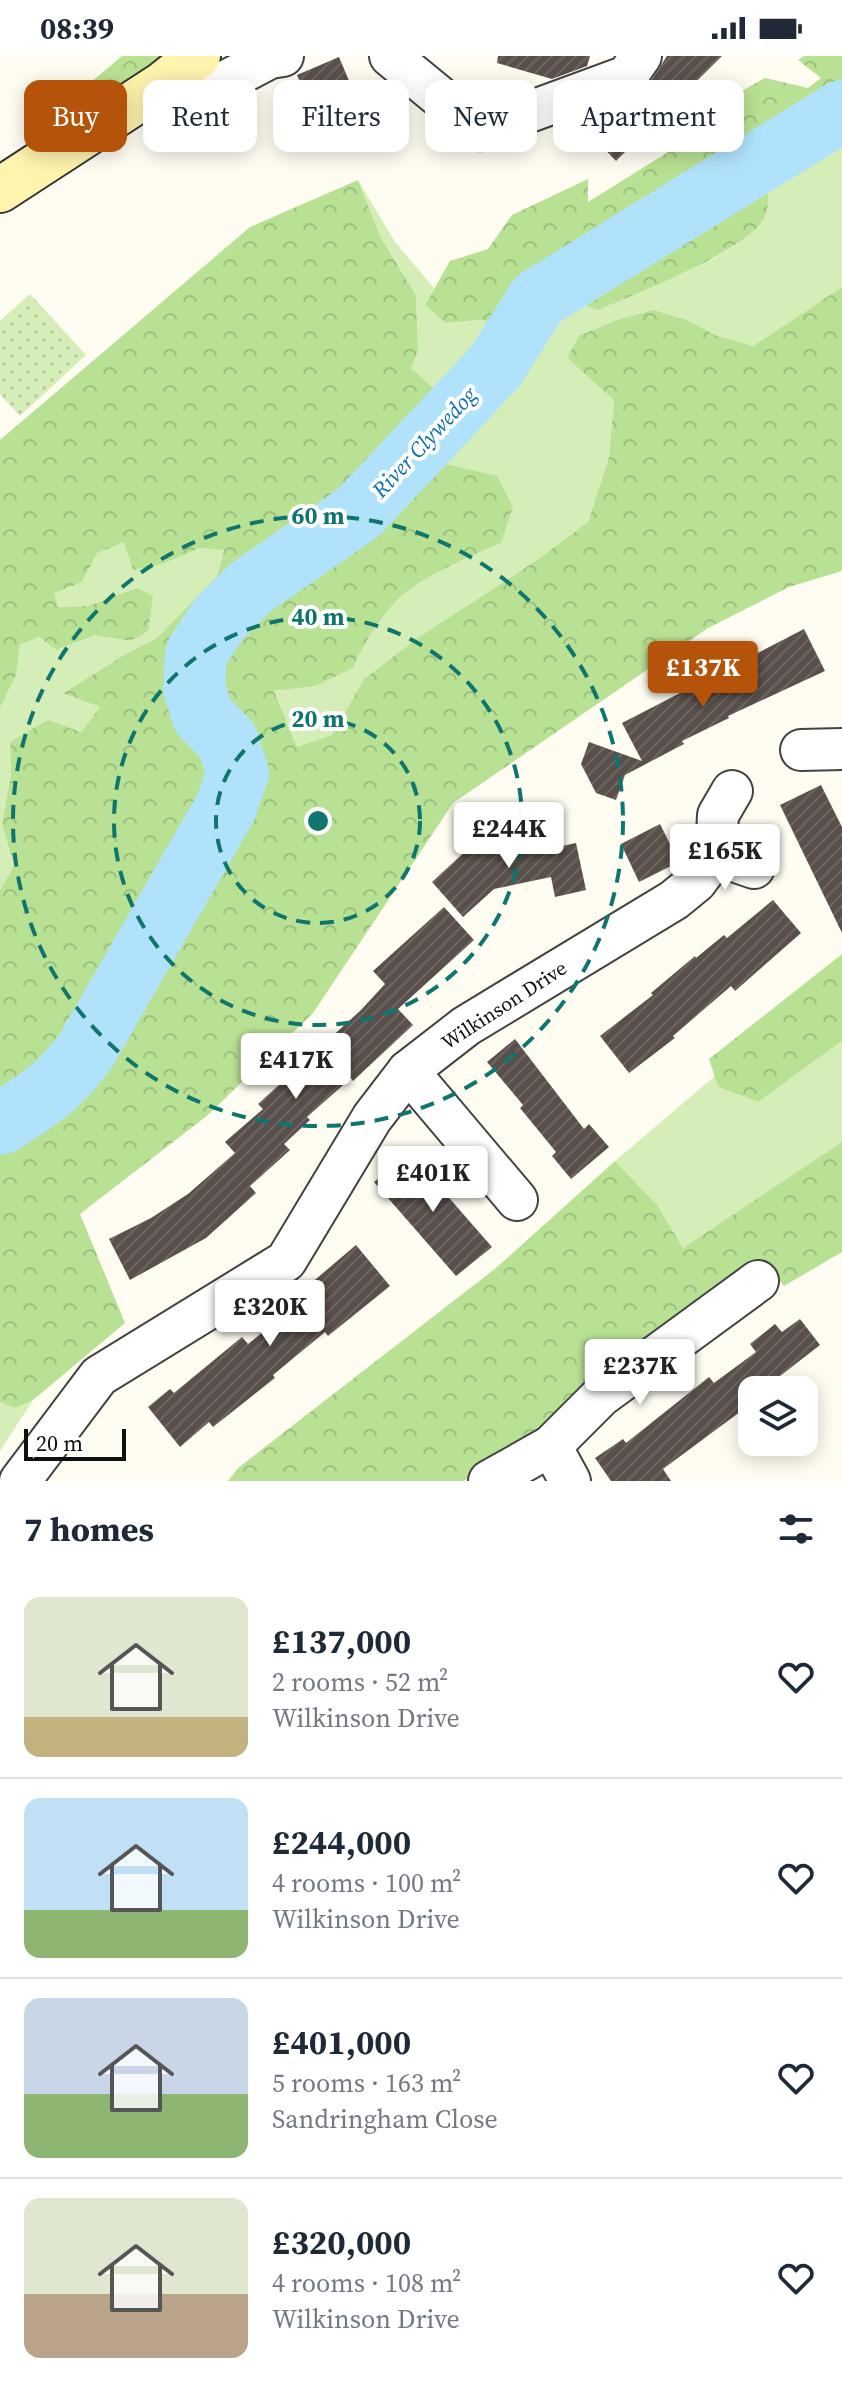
<!DOCTYPE html>
<meta charset="utf-8">
<style>
:root{--surface:#fff;--page:#f6f6f7;--text:#1f2937;--muted:#747a83;--line:#e0e1e3;--accent:#b45309}
body{margin:0;font-family:"Source Serif 4",serif;background:var(--page);color:var(--text);height:100vh;display:flex;flex-direction:column;font-size:30px;white-space:nowrap}
*{box-sizing:border-box;margin:0}
p{font-size:26px;color:var(--muted)}
.icon{flex:none;width:44px;height:44px;fill:none;stroke:currentColor;stroke-width:2;stroke-linecap:round;stroke-linejoin:round}
.map{position:relative;height:1425px;overflow:hidden}
.sheet{display:flex;flex-direction:column;background:var(--surface);flex:1}
.sheet>*{flex:none}
.top-card{position:absolute;left:24px;top:24px;width:794px;height:72px;display:flex;gap:16px}
.controls{position:absolute;left:738px;top:1320px;display:grid;gap:16px}
.controls a{display:grid;place-items:center;width:80px;height:80px;border-radius:16px;background:var(--surface);box-shadow:0 4px 20px #0003;font-size:40px}
.scale{position:absolute;left:24px;bottom:20px;width:102px;box-sizing:border-box;padding-left:8px;border:4px solid #101010;border-top:0;font-size:22px;line-height:28px;white-space:nowrap;color:#101010;-webkit-text-stroke:6px #fff;paint-order:stroke}
.price{position:absolute;translate:-50% -68px;padding:0 18px;border-radius:8px;background:#fff;color:#222;font-size:26px;line-height:52px;filter:drop-shadow(0 2px 4px #0008)}
.price::after{content:'';position:absolute;left:50%;top:48px;width:24px;height:18px;margin-left:-12px;background:inherit;clip-path:polygon(0 0,100% 0,50% 100%)}
.price.current{background:var(--accent);color:#fff}
ul{padding:0;list-style:none}
li{display:flex;align-items:center;gap:24px;height:200px;padding:0 24px}
li+li{border-top:2px solid var(--line)}
li span{display:grid;place-items:center;flex:none;width:224px;height:160px;border-radius:16px;color:#555}
li>.icon{margin-inline-start:auto}
span .icon{width:96px;height:96px;fill:#fffc;stroke-width:1}
li b{font-size:34px}
h2{display:flex;justify-content:space-between;align-items:center;height:96px;padding:0 24px;font-size:34px}
.tag{padding:0 28px;border-radius:16px;background:var(--surface);box-shadow:0 4px 20px #0003;font-size:28px;line-height:72px}
.tag.current{background:var(--accent);color:#fff}
.status{display:flex;justify-content:space-between;align-items:center;height:56px;padding:0 40px;background:var(--surface);direction:ltr}
.status svg{height:22px;fill:currentColor}
.map>svg:first-child{display:block}
.grass{fill:#d5eeb7}
.forest{fill:url(#forest-crowns)}
.park{fill:url(#park-dots)}
.lines{fill:none;stroke-linecap:round;stroke-linejoin:round}
.river{stroke:#b1e2fc;stroke-width:62}
.building{fill:url(#building-hatch)}
.minor-casing{stroke:#434343;stroke-width:44}
.secondary-casing{stroke:#323232;stroke-width:48}
.minor{stroke:#fff;stroke-width:40}
.secondary{stroke:#fff4ad;stroke-width:44}
.ring{fill:none;stroke:#0f766e;stroke-width:4;stroke-dasharray:14 10}
.labels{text-anchor:middle;dominant-baseline:central;stroke-width:8;stroke-linejoin:round;paint-order:stroke}
.street-label{font-size:20px;fill:#101010;stroke:#fff}
.water-label{font-size:22px;font-style:italic;fill:#0b6cb0;stroke:#fff}
.centre{fill:#0f766e;stroke:#fff;stroke-width:4}
.ring-label{font-size:24px;text-anchor:middle;font-weight:bold;fill:#0f766e;stroke:#fff;stroke-width:8;stroke-linejoin:round;paint-order:stroke}
</style>
<div class="status"><b>08:39</b><svg viewBox="0 0 49 12"><path d="M0 12V9h3v3zM5 12V6h3v6zM10 12V3h3v9zM15 12V0h3v12zM26 1h20v11H26zM47 4h2v5h-2z"/></svg></div>
<div class="map">
<svg width="842" height="1425" viewBox="0 0 842 1425">
<defs>
<pattern id="forest-crowns" width="20" height="18" patternUnits="userSpaceOnUse" patternTransform="scale(2)"><rect width="20" height="18" fill="#b9e194"/><path d="M2 6a3 3 0 1 1 6 0M12 15a3 3 0 1 1 6 0" fill="none" stroke="#9ec07f"/></pattern>
<pattern id="park-dots" width="8" height="8" patternUnits="userSpaceOnUse" patternTransform="scale(2)"><rect width="8" height="8" fill="#d5eeb7"/><path d="M2 2h.1M6 6h.1" fill="none" stroke="#b6cb9c" stroke-width="1.8" stroke-linecap="round"/></pattern>
<pattern id="building-hatch" width="6" height="6" patternUnits="userSpaceOnUse" patternTransform="scale(2)"><rect width="6" height="6" fill="#5a504b"/><path d="M-1 1l2-2M0 6l6-6M5 7l2-2" fill="none" stroke="#6d6561"/></pattern>
</defs>
<rect width="100%" height="100%" fill="#fffcf2"/>
<g class="grass">
<path d="M 842,79 L 842,231 L 753,290 L 715,279 L 689,265 L 567,302 L 614,344 L 609,401 L 588,466 L 534,506 L 419,581 L 364,623 L 332,679 L 297,691 L 274,635 L 316,630 L 353,612 C 362,589 386,552 406,536 C 434,515 469,501 501,487 L 438,408 L 421,403 C 448,374 476,335 513,322 C 514,287 529,263 555,240 L 598,254 C 636,238 745,197 764,163 C 770,153 768,132 769,121 Z"/>
<path d="M 358,124 L 395,186 L 434,232 L 425,249 L 445,267 L 481,264 L 506,268 L 469,321 L 442,340 L 411,312 L 418,295 L 416,239 L 381,182 Z"/>
<path d="M 124,486 L 165,507 L 200,492 L 224,493 L 217,520 L 157,582 L 124,599 L 64,636 L 100,651 L 81,676 L 10,686 L 11,718 L 2,768 L 14,810 L 0,834 L 0,652 L 16,619 L 20,589 L 39,581 L 56,594 L 95,579 L 130,585 L 137,532 L 88,550 L 58,551 L 53,537 L 82,526 L 96,497 Z"/>
<path d="M 842,985 L 842,1086 L 683,1192 L 657,1149 L 615,1105 L 715,1020 L 718,1031 L 758,1046 Z"/>
<path d="M 33,1344 L 0,1395 L 0,1346 L 15,1352 Z"/>
</g>
<g class="forest">
<path d="M 122,0 L 180,0 L 85,66 L 90,27 Z"/>
<path d="M 804,0 L 842,0 L 842,79 L 769,120 C 768,132 770,153 764,163 C 745,196 636,238 598,254 L 536,233 L 506,268 L 481,264 L 445,267 L 425,249 L 450,205 L 488,193 L 512,159 L 588,123 L 588,146 L 686,85 L 726,56 L 738,37 L 765,22 L 808,32 L 821,22 L 798,4 Z"/>
<path d="M 358,124 L 381,182 L 416,239 L 418,295 L 411,312 L 442,340 L 431,373 L 398,397 L 497,420 L 513,451 L 501,487 C 469,501 434,515 406,536 C 386,552 362,589 353,612 L 316,630 L 274,635 L 297,691 L 332,679 L 364,623 L 419,581 L 534,506 L 588,466 L 609,401 L 614,344 L 567,302 L 579,280 L 617,264 L 654,254 L 689,265 L 715,279 L 753,290 L 842,231 L 842,515 L 789,531 L 708,572 L 453,747 L 313,957 L 208,1059 L 80,1158 L 125,1267 L 33,1344 L 15,1352 L 0,1346 L 0,834 L 14,810 L 2,768 L 11,718 L 10,686 L 48,664 L 81,676 L 100,651 L 63,637 L 124,599 L 157,582 L 217,520 L 224,494 L 200,492 L 165,507 L 133,514 L 124,486 L 97,497 L 82,526 L 54,537 L 58,551 L 88,550 L 137,532 L 153,540 L 148,575 L 130,585 L 95,579 L 56,594 L 39,581 L 20,589 L 16,619 L 0,652 L 0,384 L 250,171 Z"/>
<path d="M 842,898 L 842,985 L 758,1046 L 718,1031 L 709,1003 Z"/>
<path d="M 842,1086 L 842,1196 L 784,1230 L 771,1214 L 553,1361 L 464,1425 L 228,1425 L 238,1412 L 496,1212 L 615,1105 L 657,1149 L 683,1192 Z"/>
</g>
<path class="park" d="M 30,238 L 86,299 L 20,360 L 0,338 L 0,265 Z"/>
<g class="lines">
<path class="river" d="M 0,1068 C 37,1045 59,1031 85,996 L 226,751 L 238,717 L 227,684 L 203,660 L 194,632 L 196,598 L 219,563 L 250,532 L 359,456 L 495,311 L 538,243 L 842,55"/>
</g>
<g class="building">
<path d="M 498,0 L 590,0 L 587,10 L 552,23 L 497,7 Z"/>
<path d="M 667,0 L 722,0 L 616,105 L 589,77 L 620,47 L 635,42 L 645,34 Z"/>
<path d="M 339,1 L 366,65 L 324,83 L 297,19 Z"/>
<path d="M 804,573 L 825,615 L 728,660 L 729,662 L 682,685 L 684,688 L 625,719 L 616,744 L 596,737 L 581,708 L 589,686 L 642,705 L 622,667 Z"/>
<path d="M 821,729 L 842,771 L 842,877 L 780,749 Z"/>
<path d="M 660,768 L 679,806 L 639,826 L 621,788 Z"/>
<path d="M 536,778 L 539,795 L 576,787 L 586,834 L 555,841 L 551,821 L 494,833 L 463,861 L 432,826 L 471,790 Z"/>
<path d="M 773,844 L 801,877 L 735,935 L 731,930 L 673,980 L 675,982 L 629,1017 L 600,980 L 653,939 L 651,937 L 695,900 L 696,902 L 724,879 L 727,882 Z"/>
<path d="M 444,851 L 474,884 L 398,953 L 413,969 L 353,1025 L 351,1022 L 307,1061 L 310,1064 L 284,1088 L 290,1094 L 250,1130 L 256,1137 L 206,1182 L 130,1224 L 109,1183 L 151,1162 L 188,1138 L 235,1097 L 225,1086 L 263,1053 L 258,1048 L 361,954 L 385,928 L 373,915 Z"/>
<path d="M 515,983 L 584,1073 L 589,1068 L 609,1091 L 571,1123 L 552,1100 L 556,1096 L 520,1052 L 523,1049 L 487,1006 Z"/>
<path d="M 409,1096 L 492,1191 L 456,1220 L 374,1126 Z"/>
<path d="M 356,1189 L 390,1230 L 328,1280 L 325,1276 L 273,1319 L 275,1322 L 213,1371 L 209,1366 L 180,1391 L 148,1351 L 170,1333 L 174,1337 L 242,1281 L 248,1288 L 300,1246 L 296,1240 Z"/>
<path d="M 800,1263 L 820,1289 L 771,1327 L 774,1331 L 769,1334 L 752,1334 L 752,1347 L 663,1413 L 671,1425 L 611,1425 L 595,1402 L 623,1383 L 626,1387 L 709,1321 L 714,1327 L 756,1296 L 750,1288 L 775,1268 L 782,1276 Z"/>
</g>
<g class="lines">
<defs>
<g id="minor">
<path d="M 390,0 L 480,74 L 627,20 L 641,0"/>
<path d="M 163,28 L 185,42 L 199,39 L 270,2 L 283,0"/>
<path d="M 801,694 L 842,693"/>
<path d="M 716,799 L 754,812"/>
<path d="M 408,1015 L 517,1144"/>
<path d="M 551,1390 L 570,1425"/>
<path d="M 20,1425 L 99,1320 L 286,1205 L 372,1062 L 408,1015 L 466,970 L 674,844 L 696,826 L 716,799 L 718,759 L 732,735"/>
<path d="M 489,1425 L 551,1390 L 601,1340 L 758,1225"/>
</g>
<path id="secondary" d="M 0,134 L 163,28 L 198,0"/>
</defs>
<use href="#minor" class="minor-casing"/>
<use href="#secondary" class="secondary-casing"/>
<use href="#minor" class="minor"/>
<use href="#secondary" class="secondary"/>
</g>
<g class="ring">
<circle cx="318" cy="765" r="102"/>
<circle cx="318" cy="765" r="204"/>
<circle cx="318" cy="765" r="305"/>
</g>
<g class="labels">
<g class="street-label">
<text transform="translate(504 949) rotate(-33)">Wilkinson Drive</text>
</g>
<g class="water-label">
<text transform="translate(424 386) rotate(-47)">River Clywedog</text>
</g>
</g>
<circle cx="318" cy="765" r="12" class="centre"/>
<g class="ring-label">
<text x="318" y="468">60 m</text>
<text x="318" y="569">40 m</text>
<text x="318" y="671">20 m</text>
</g>
</svg>
<div class="controls">
<a><svg class="icon" aria-label="layers" viewBox="0 0 24 24"><path d="M12 4l9 5-9 5-9-5zM3 14l9 5 9-5"/></svg></a>
</div>
<div class="scale">20 m</div>
<b class="price current" style="left:703px;top:653px">£137K</b>
<b class="price" style="left:509px;top:814px">£244K</b>
<b class="price" style="left:725px;top:836px">£165K</b>
<b class="price" style="left:296px;top:1045px">£417K</b>
<b class="price" style="left:433px;top:1158px">£401K</b>
<b class="price" style="left:270px;top:1292px">£320K</b>
<b class="price" style="left:640px;top:1351px">£237K</b>
<div class="top-card">
<a class="tag current">Buy</a>
<a class="tag">Rent</a>
<a class="tag">Filters</a>
<a class="tag">New</a>
<a class="tag">Apartment</a>
</div>
</div>
<section class="sheet">
<h2>7 homes<svg class="icon" aria-label="filters" viewBox="0 0 24 24"><path d="M4 7h16M4 17h16"/><circle cx="9" cy="7" r="2"/><circle cx="15" cy="17" r="2"/></svg></h2>
<ul>
<li><span style="background:linear-gradient(#dfe7d0 75%,#c2b280 0)"><svg class="icon" aria-label="home" viewBox="0 0 24 24"><path d="M3 11l9-7 9 7M6 9v11h12V9"/></svg></span><div><b>£137,000</b><p>2 rooms · 52 m²</p><p>Wilkinson Drive</p></div><svg class="icon" aria-label="heart" viewBox="0 0 24 24"><path d="M12 20l-8-8c-3-5 5-10 8-4 3-6 11-1 8 4z"/></svg></li>
<li><span style="background:linear-gradient(#bfe0f5 70%,#8fb573 0)"><svg class="icon" aria-label="home" viewBox="0 0 24 24"><path d="M3 11l9-7 9 7M6 9v11h12V9"/></svg></span><div><b>£244,000</b><p>4 rooms · 100 m²</p><p>Wilkinson Drive</p></div><svg class="icon" aria-label="heart" viewBox="0 0 24 24"><path d="M12 20l-8-8c-3-5 5-10 8-4 3-6 11-1 8 4z"/></svg></li>
<li><span style="background:linear-gradient(#c9d6e8 60%,#8fb573 0)"><svg class="icon" aria-label="home" viewBox="0 0 24 24"><path d="M3 11l9-7 9 7M6 9v11h12V9"/></svg></span><div><b>£401,000</b><p>5 rooms · 163 m²</p><p>Sandringham Close</p></div><svg class="icon" aria-label="heart" viewBox="0 0 24 24"><path d="M12 20l-8-8c-3-5 5-10 8-4 3-6 11-1 8 4z"/></svg></li>
<li><span style="background:linear-gradient(#dfe7d0 60%,#b9a48a 0)"><svg class="icon" aria-label="home" viewBox="0 0 24 24"><path d="M3 11l9-7 9 7M6 9v11h12V9"/></svg></span><div><b>£320,000</b><p>4 rooms · 108 m²</p><p>Wilkinson Drive</p></div><svg class="icon" aria-label="heart" viewBox="0 0 24 24"><path d="M12 20l-8-8c-3-5 5-10 8-4 3-6 11-1 8 4z"/></svg></li>
</ul>
</section>
